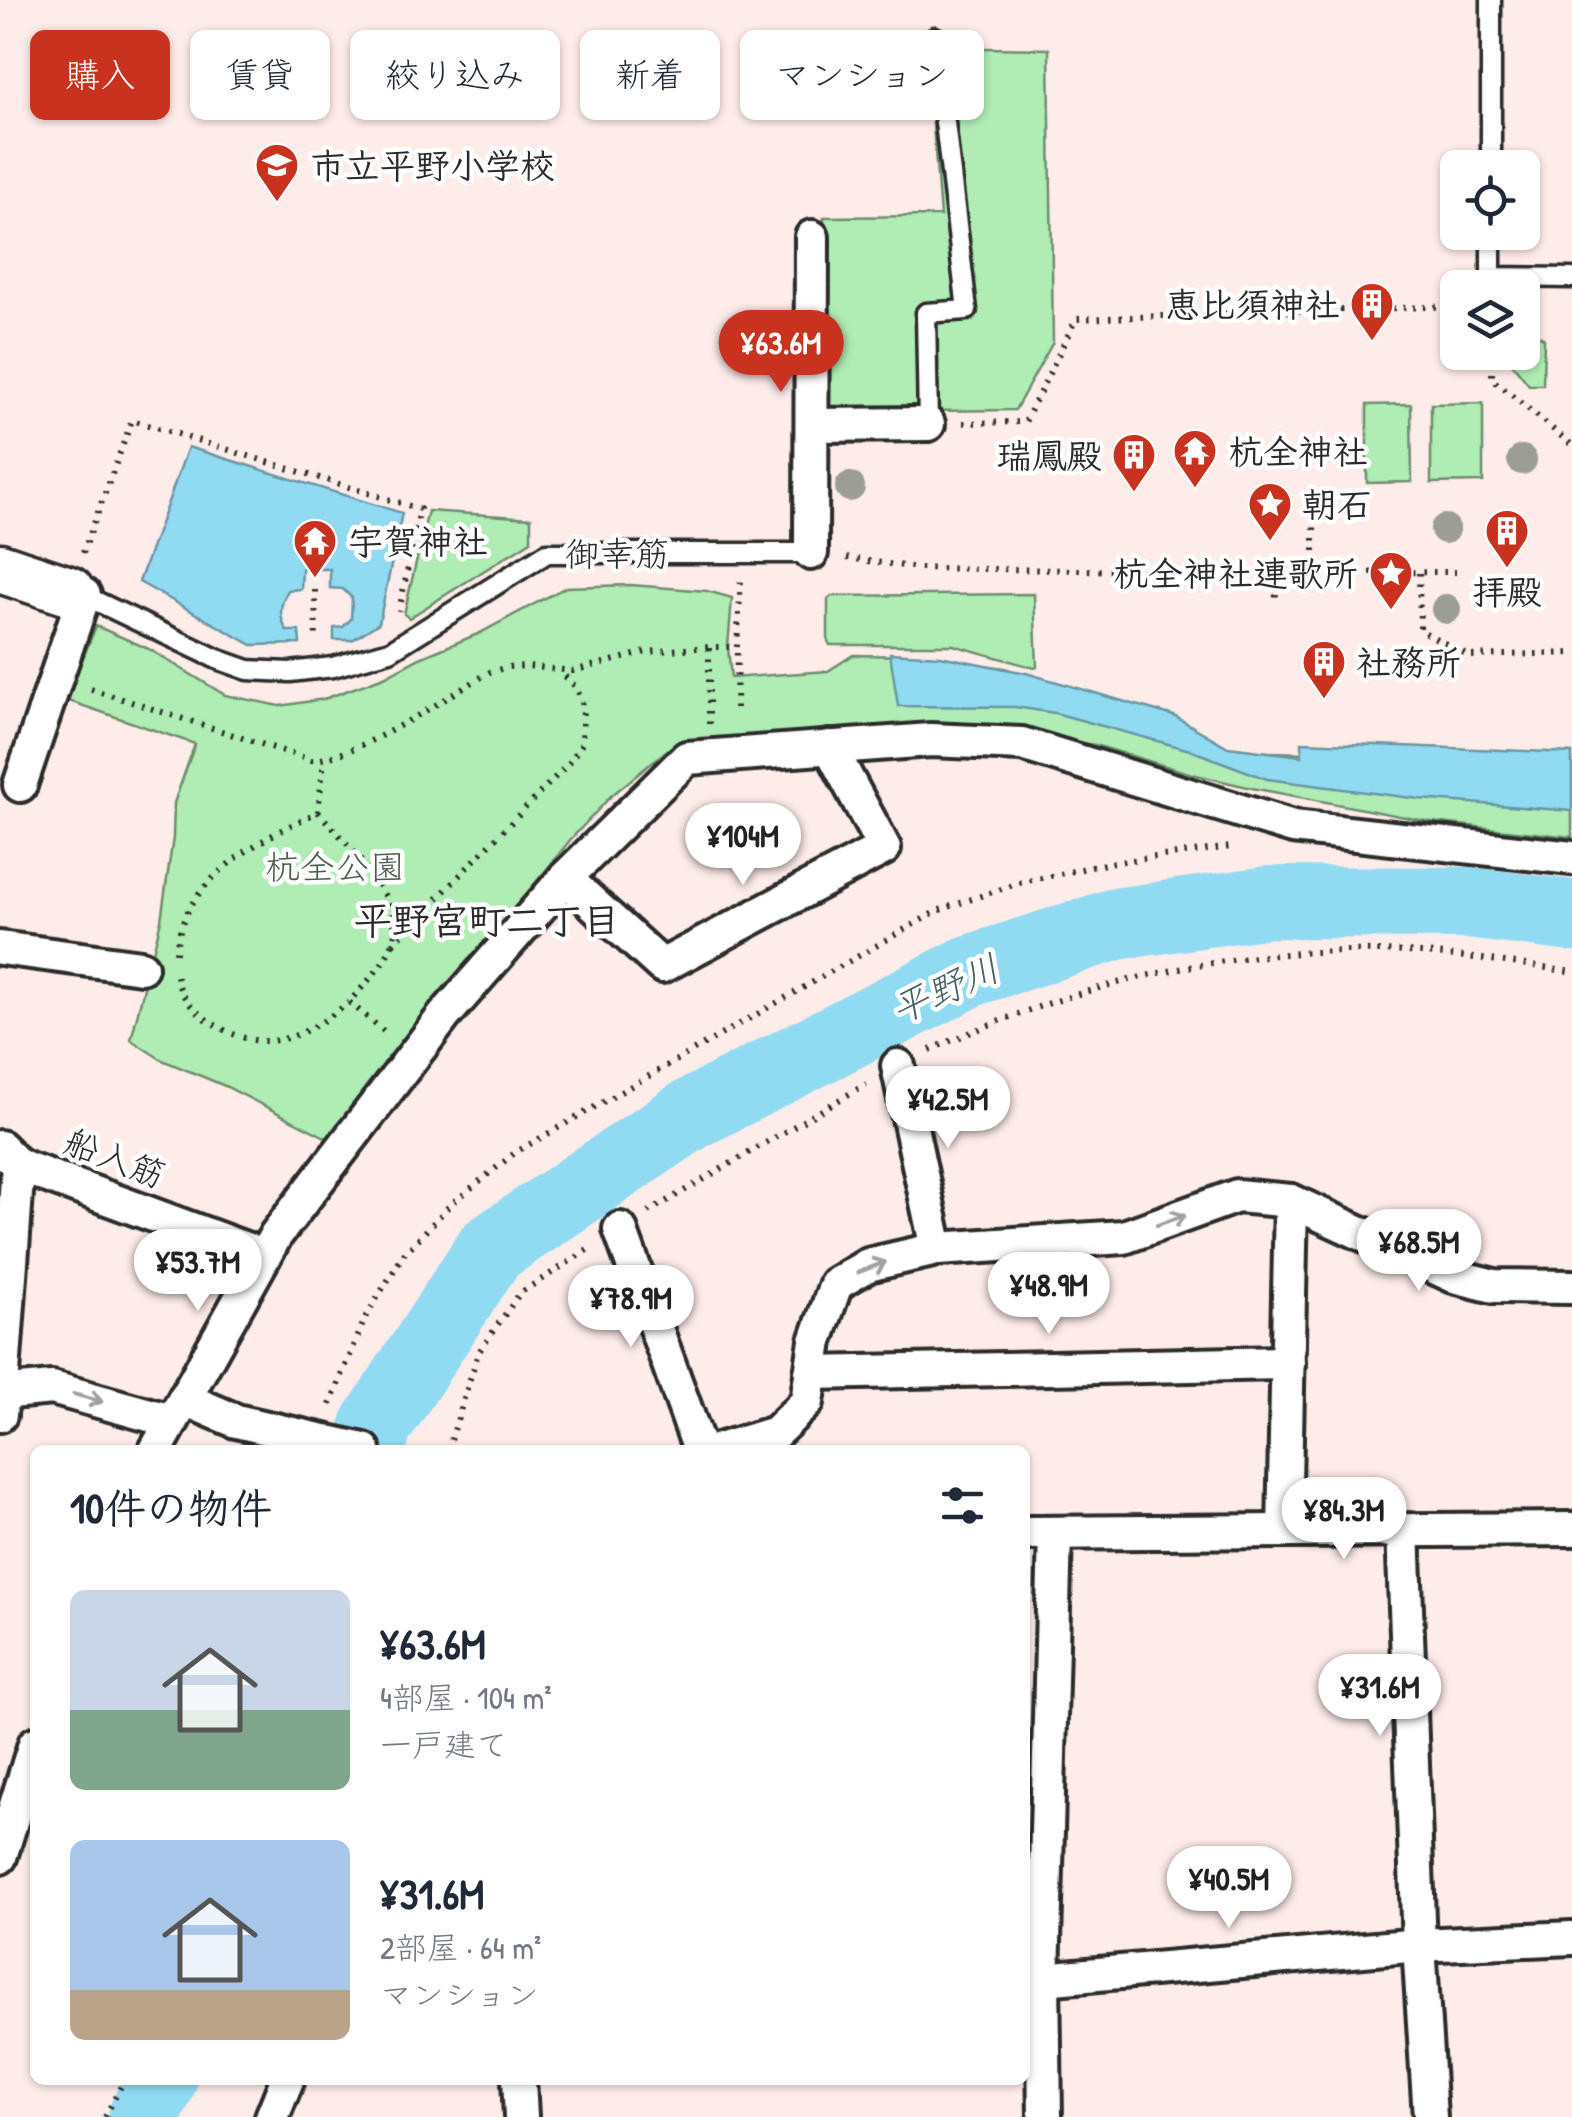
<!DOCTYPE html>
<html lang="ja">
<meta charset="utf-8">
<style>
:root{--surface:#fff;--page:#f2f2f3;--text:#1f2937;--muted:#747a83;--accent:#c8321e}
body{margin:0;font-family:"Patrick Hand","Klee One",sans-serif;background:var(--page);color:var(--text);height:100vh;display:flex;flex-direction:column;font-size:38px;white-space:nowrap}
*{box-sizing:border-box;margin:0}
p{font-size:32px;color:var(--muted)}
.icon{flex:none;width:55px;height:55px;fill:none;stroke:currentColor;stroke-width:2;stroke-linecap:round;stroke-linejoin:round}
.map{position:relative;flex:1;overflow:hidden}
.panel{position:absolute;left:30px;top:1445px;width:1000px;height:640px;display:flex;flex-direction:column;background:var(--surface);border-radius:15px;box-shadow:0 2px 8px #0004}
.panel>*{flex:none}
.hud{position:absolute;left:30px;top:30px;width:1000px;height:90px;display:flex;gap:20px}
.controls{position:absolute;left:1440px;top:150px;display:grid;gap:20px}
.controls a{display:grid;place-items:center;width:100px;height:100px;border-radius:15px;background:var(--surface);box-shadow:0 2px 8px #0004;font-size:50px}
.price{position:absolute;translate:-50% -85px;padding:0 22px;border-radius:35px;background:#fff;color:#222;font-size:32px;line-height:65px;filter:drop-shadow(0 2px 5px #0008)}
.price::after{content:'';position:absolute;left:50%;top:60px;width:30px;height:22px;margin-left:-15px;background:inherit;clip-path:polygon(0 0,100% 0,50% 100%)}
.price.current{background:var(--accent);color:#fff}
ul{padding:0;list-style:none}
li{display:flex;align-items:center;gap:30px;height:250px;padding:0 40px}
li span{display:grid;place-items:center;flex:none;width:280px;height:200px;border-radius:15px;color:#555}
li>.icon{margin-inline-start:auto}
span .icon{width:120px;height:120px;fill:#fffc;stroke-width:1}
li b{font-size:42px}
h2{display:flex;justify-content:space-between;align-items:center;height:120px;padding:0 40px;font-size:42px}
.tag{padding:0 35px;border-radius:15px;background:var(--surface);box-shadow:0 2px 8px #0004;font-size:35px;line-height:90px}
.tag.current{background:var(--accent);color:#fff}
.map>svg:first-child{display:block}
.green{fill:#afedb4;stroke:#6d8c70;stroke-width:2.5}
.water{fill:#91dbf2;stroke:#6895a2;stroke-width:2.5}
.lines{fill:none;stroke-linecap:round;stroke-linejoin:round}
.river{stroke:#91dbf2;stroke-width:72}
.lane-casing{stroke:#2b2b2b;stroke-width:25}
.street-casing{stroke:#2b2b2b;stroke-width:40}
.secondary-casing{stroke:#2b2b2b;stroke-width:55}
.path{stroke:#2b2b2b;stroke-width:6;stroke-dasharray:2.5 8;stroke-linecap:butt}
.lane{stroke:#fff;stroke-width:18}
.street{stroke:#fff;stroke-width:32}
.secondary{stroke:#fff;stroke-width:48}
.tree{fill:#9c9d93}
.oneway{stroke:#a0a0a0}
.labels{text-anchor:middle;dominant-baseline:central;stroke-width:9;stroke-linejoin:round;paint-order:stroke}
.poi-label{font-size:35px;font-weight:bold;fill:#2b2b2b;stroke:#fff;text-anchor:start}
.street-label{font-size:35px;fill:#2b2b2b;stroke:#fff}
.park-label{font-size:35px;fill:#4c5c4d;stroke:#fff}
.neighbourhood-label{font-size:38px;font-weight:bold;fill:#2b2b2b;stroke:#fff}
.water-label{font-size:38px;font-style:italic;fill:#4a6067;stroke:#fff}
</style>
<div class="map">
<svg width="1572" height="2117" viewBox="0 0 1572 2117">
<rect width="100%" height="100%" fill="#feece9"/>
<filter id="ink" filterUnits="userSpaceOnUse"><feTurbulence type="fractalNoise" baseFrequency=".01" numOctaves="2"/><feDisplacementMap in="SourceGraphic" scale="20" xChannelSelector="R" yChannelSelector="G"/><feConvolveMatrix kernelMatrix="1 2 1 2 8 2 1 2 1" color-interpolation-filters="sRGB"/></filter>
<g filter="url(#ink)">
<g class="green">
<path d="M 927,47 L 1049,49 L 1053,342 L 1015,410 L 820,412 L 824,217 L 940,216 Z"/>
<path d="M 1523,336 L 1541,336 L 1544,339 L 1543,385 L 1529,385 L 1506,356 L 1506,353 L 1522,352 Z"/>
<path d="M 1483,403 L 1483,482 L 1431,483 L 1431,404 Z"/>
<path d="M 1411,404 L 1412,482 L 1367,483 L 1367,405 Z"/>
<path d="M 428,511 L 531,518 L 531,541 L 409,618 L 404,614 Z"/>
<path d="M 631,585 L 707,591 L 732,598 L 728,647 L 731,678 L 828,671 L 853,655 L 915,656 L 1005,668 L 1226,751 L 1572,760 L 1572,837 L 1431,822 L 1252,788 L 1192,774 L 1095,745 L 949,723 L 875,726 L 776,740 L 671,747 L 611,796 L 571,839 L 329,1139 L 225,1086 L 162,1060 L 131,1040 L 161,920 L 173,838 L 174,803 L 195,744 L 66,700 L 96,626 L 149,649 L 225,695 L 280,706 L 324,699 L 384,677 L 420,658 L 480,633 L 566,587 Z"/>
<path d="M 1034,594 L 1037,667 L 1035,668 L 953,645 L 830,645 L 828,641 L 828,599 L 832,596 Z"/>
</g>
<g class="water">
<path d="M 188,447 L 402,513 L 379,623 L 352,640 L 334,640 L 334,628 L 343,627 L 351,619 L 352,598 L 343,589 L 330,588 L 330,569 L 302,569 L 301,589 L 288,590 C 280,604 278,616 287,631 L 299,631 L 300,644 L 252,645 L 139,582 Z"/>
<path d="M 890,653 L 940,656 L 1026,673 L 1174,716 L 1228,747 L 1302,756 L 1302,742 L 1572,753 L 1572,811 L 1419,799 L 1267,779 L 1190,750 L 1055,713 L 1015,707 L 898,706 Z"/>
</g>
<g class="lines">
<g class="river">
<path d="M 370,1450 L 376,1426 L 490,1250 L 690,1115 L 970,971 L 1116,924 L 1269,902 L 1469,903 L 1572,916"/>
<path d="M 144,2117 L 161,2080"/>
</g>
<defs>
<g id="lane">
<path d="M 1491,0 L 1491,168"/>
<path d="M 1491,232 L 1491,277 L 1572,278"/>
<path d="M 928,424 L 926,313 L 967,310 L 935,37"/>
<path d="M 79,593 L 217,659 L 248,670 L 290,672 L 333,667 L 390,651 L 547,553 L 811,553"/>
</g>
<g id="street">
<path d="M 812,425 L 928,424"/>
<path d="M 811,553 L 812,237"/>
<path d="M 20,785 L 84,595"/>
<path d="M 565,878 L 662,966 L 884,848 L 830,747"/>
<path d="M 0,948 L 141,967"/>
<path d="M 898,1066 L 937,1249"/>
<path d="M 0,1147 L 18,1165 L 264,1256"/>
<path d="M 620,1229 L 700,1450"/>
<path d="M 811,1373 L 1288,1363"/>
<path d="M 0,1393 L 52,1388 L 171,1421"/>
<path d="M 187,1400 L 236,1421 L 364,1450"/>
<path d="M 0,1415 L 18,1165"/>
<path d="M 156,1450 L 276,1235 L 444,1016 L 565,878 L 687,758 L 931,740 L 1022,744 L 1293,827 L 1572,858"/>
<path d="M 719,1450 L 775,1433 L 807,1402 L 816,1341 L 836,1284 L 868,1265 L 937,1249 L 1124,1237 L 1237,1196 L 1291,1201 L 1454,1276 L 1494,1286 L 1572,1287"/>
<path d="M 1403,1530 L 1419,1945 L 1430,2117"/>
<path d="M 1284,1531 L 1291,1201"/>
<path d="M 1025,1533 L 1572,1529"/>
<path d="M 0,1857 L 35,1744"/>
<path d="M 1043,1979 L 1419,1945 L 1572,1938"/>
<path d="M 519,2080 L 521,2117"/>
<path d="M 272,2117 L 287,2080"/>
<path d="M 1045,2117 L 1043,1979 L 1055,1533"/>
</g>
<path id="secondary" d="M 0,568 L 69,591"/>
</defs>
<use href="#lane" class="lane-casing"/>
<use href="#street" class="street-casing"/>
<use href="#secondary" class="secondary-casing"/>
<g class="path">
<path d="M 1492,352 L 1492,379 L 1572,445"/>
<path d="M 963,423 L 1025,422 L 1076,319 L 1458,306"/>
<path d="M 83,553 L 132,420 L 420,509 L 399,611"/>
<path d="M 847,558 L 918,568 L 1224,572"/>
<path d="M 1314,572 L 1314,505"/>
<path d="M 1265,573 L 1456,572"/>
<path d="M 1275,573 L 1276,603"/>
<path d="M 1419,573 L 1420,630 L 1469,656 L 1572,653"/>
<path d="M 315,590 L 316,642"/>
<path d="M 91,689 L 311,760 C 354,760 450,695 490,672 L 508,667 L 527,666 L 573,671 L 646,652 L 709,647"/>
<path d="M 736,708 L 737,647"/>
<path d="M 709,724 L 709,647 L 737,647 L 741,579"/>
<path d="M 318,812 C 344,840 409,905 392,945 C 383,967 364,985 349,1002 L 386,1033"/>
<path d="M 393,944 L 569,763 L 582,743 L 583,706 L 577,688 L 559,671"/>
<path d="M 176,953 C 181,880 259,840 318,812 L 324,760"/>
<path d="M 177,976 C 179,1010 232,1041 265,1041 C 296,1041 326,1021 349,1002"/>
<path d="M 930,1050 C 1061,991 1198,954 1344,951 C 1420,949 1497,960 1572,972"/>
<path d="M 648,1212 L 866,1084"/>
<path d="M 330,1405 L 366,1316 L 404,1254 L 451,1204 L 516,1152 L 937,911 L 1019,883 L 1109,863 L 1231,847"/>
<path d="M 448,1450 L 478,1353 L 520,1293 L 591,1248"/>
<path d="M 105,2117 L 124,2080"/>
</g>
<use href="#lane" class="lane"/>
<use href="#street" class="street"/>
<use href="#secondary" class="secondary"/>
</g>
<g class="tree">
<circle cx="1522" cy="460" r="15"/>
<circle cx="850" cy="487" r="15"/>
<circle cx="1445" cy="529" r="15"/>
<circle cx="1446" cy="609" r="15"/>
</g>
<defs><path id="oneway-shaft" d="M-6 0H5M1.5-3L5.5 0L1.5 3" fill="none" stroke-width="1.6" stroke-linecap="round" stroke-linejoin="round" transform="scale(2.5)"/></defs>
<g class="oneway">
<use href="#oneway-shaft" transform="translate(1171 1220) rotate(-20)"/>
<use href="#oneway-shaft" transform="translate(872 1267) rotate(-21)"/>
<use href="#oneway-shaft" transform="translate(88 1398) rotate(15)"/>
</g>
</g>
<defs>
<symbol id="school-pin" viewBox="-11 -11 22 30"><path d="M0 17L-7.5 6A9.5 9.5 0 1 1 7.5 6Z" fill="#c8321e" stroke="#fff"/><path d="M0-5L7-2L0 1L-7-2ZM-4 1L0 2.5L4 1V4Q0 6-4 4Z" fill="#fff"/></symbol>
<symbol id="building-pin" viewBox="-11 -11 22 30"><path d="M0 17L-7.5 6A9.5 9.5 0 1 1 7.5 6Z" fill="#c8321e" stroke="#fff"/><path d="M-4-6H4V6H1V3H-1V6H-4ZM-2.5-4.3h1.7v1.8h-1.7ZM.8-4.3h1.7v1.8H.8ZM-2.5-1h1.7V.8h-1.7ZM.8-1h1.7V.8H.8Z" fill="#fff"/></symbol>
<symbol id="temple-pin" viewBox="-11 -11 22 30"><path d="M0 17L-7.5 6A9.5 9.5 0 1 1 7.5 6Z" fill="#c8321e" stroke="#fff"/><path d="M0-6L5-2H3V0L6.5 2.5H4V6H1.5V3h-3V6H-4V2.5H-6.5L-3 0V-2H-5Z" fill="#fff"/></symbol>
<symbol id="sight-pin" viewBox="-11 -11 22 30"><path d="M0 17L-7.5 6A9.5 9.5 0 1 1 7.5 6Z" fill="#c8321e" stroke="#fff"/><path d="M0-6L1.8-2.2L6-1.7L2.9 1.2L3.7 5.4L0 3.3L-3.7 5.4L-2.9 1.2L-6-1.7L-1.8-2.2Z" fill="#fff"/></symbol>
</defs>
<g fill-rule="evenodd">
<use href="#school-pin" x="252" y="140" width="50" height="68"/>
<use href="#building-pin" x="1347" y="279" width="50" height="68"/>
<use href="#temple-pin" x="1170" y="426" width="50" height="68"/>
<use href="#building-pin" x="1109" y="430" width="50" height="68"/>
<use href="#sight-pin" x="1245" y="479" width="50" height="68"/>
<use href="#building-pin" x="1482" y="506" width="50" height="68"/>
<use href="#temple-pin" x="290" y="516" width="50" height="68"/>
<use href="#sight-pin" x="1366" y="548" width="50" height="68"/>
<use href="#building-pin" x="1299" y="637" width="50" height="68"/>
</g>
<g class="labels">
<g class="poi-label">
<text x="310" y="165">市立平野小学校</text>
<text x="1340" y="304" text-anchor="end">恵比須神社</text>
<text x="1228" y="451">杭全神社</text>
<text x="1102" y="455" text-anchor="end">瑞鳳殿</text>
<text x="1302" y="504">朝石</text>
<text x="348" y="541">宇賀神社</text>
<text x="1358" y="573" text-anchor="end">杭全神社連歌所</text>
<text x="1507" y="591" text-anchor="middle">拝殿</text>
<text x="1356" y="662">社務所</text>
</g>
<g class="street-label">
<text x="617" y="553">御幸筋</text>
<text transform="translate(115 1158) rotate(21)">船入筋</text>
</g>
<g class="park-label">
<text x="335" y="866">杭全公園</text>
</g>
<g class="neighbourhood-label">
<text x="487" y="920">平野宮町二丁目</text>
</g>
<g class="water-label">
<text transform="translate(945 988) rotate(-24)">平野川</text>
</g>
</g>
</svg>
<div class="controls">
<a><svg class="icon" aria-label="locate" viewBox="0 0 24 24"><circle cx="12" cy="12" r="6"/><path d="M12 2v4M12 18v4M2 12h4M18 12h4"/></svg></a>
<a><svg class="icon" aria-label="layers" viewBox="0 0 24 24"><path d="M12 4l9 5-9 5-9-5zM3 14l9 5 9-5"/></svg></a>
</div>
<b class="price current" style="left:781px;top:395px">¥63.6M</b>
<b class="price" style="left:743px;top:888px">¥104M</b>
<b class="price" style="left:948px;top:1151px">¥42.5M</b>
<b class="price" style="left:1419px;top:1294px">¥68.5M</b>
<b class="price" style="left:198px;top:1314px">¥53.7M</b>
<b class="price" style="left:1049px;top:1337px">¥48.9M</b>
<b class="price" style="left:631px;top:1350px">¥78.9M</b>
<b class="price" style="left:1344px;top:1562px">¥84.3M</b>
<b class="price" style="left:1380px;top:1739px">¥31.6M</b>
<b class="price" style="left:1229px;top:1931px">¥40.5M</b>
<div class="hud">
<a class="tag current">購入</a>
<a class="tag">賃貸</a>
<a class="tag">絞り込み</a>
<a class="tag">新着</a>
<a class="tag">マンション</a>
</div>
<section class="panel">
<h2>10件の物件<svg class="icon" aria-label="filters" viewBox="0 0 24 24"><path d="M4 7h16M4 17h16"/><circle cx="9" cy="7" r="2"/><circle cx="15" cy="17" r="2"/></svg></h2>
<ul>
<li><span style="background:linear-gradient(#c9d6e8 60%,#7fa58c 0)"><svg class="icon" aria-label="home" viewBox="0 0 24 24"><path d="M3 11l9-7 9 7M6 9v11h12V9"/></svg></span><div><b>¥63.6M</b><p>4部屋 · 104 m²</p><p>一戸建て</p></div></li>
<li><span style="background:linear-gradient(#a9c7e8 75%,#b9a48a 0)"><svg class="icon" aria-label="home" viewBox="0 0 24 24"><path d="M3 11l9-7 9 7M6 9v11h12V9"/></svg></span><div><b>¥31.6M</b><p>2部屋 · 64 m²</p><p>マンション</p></div></li>
</ul>
</section>
</div>
